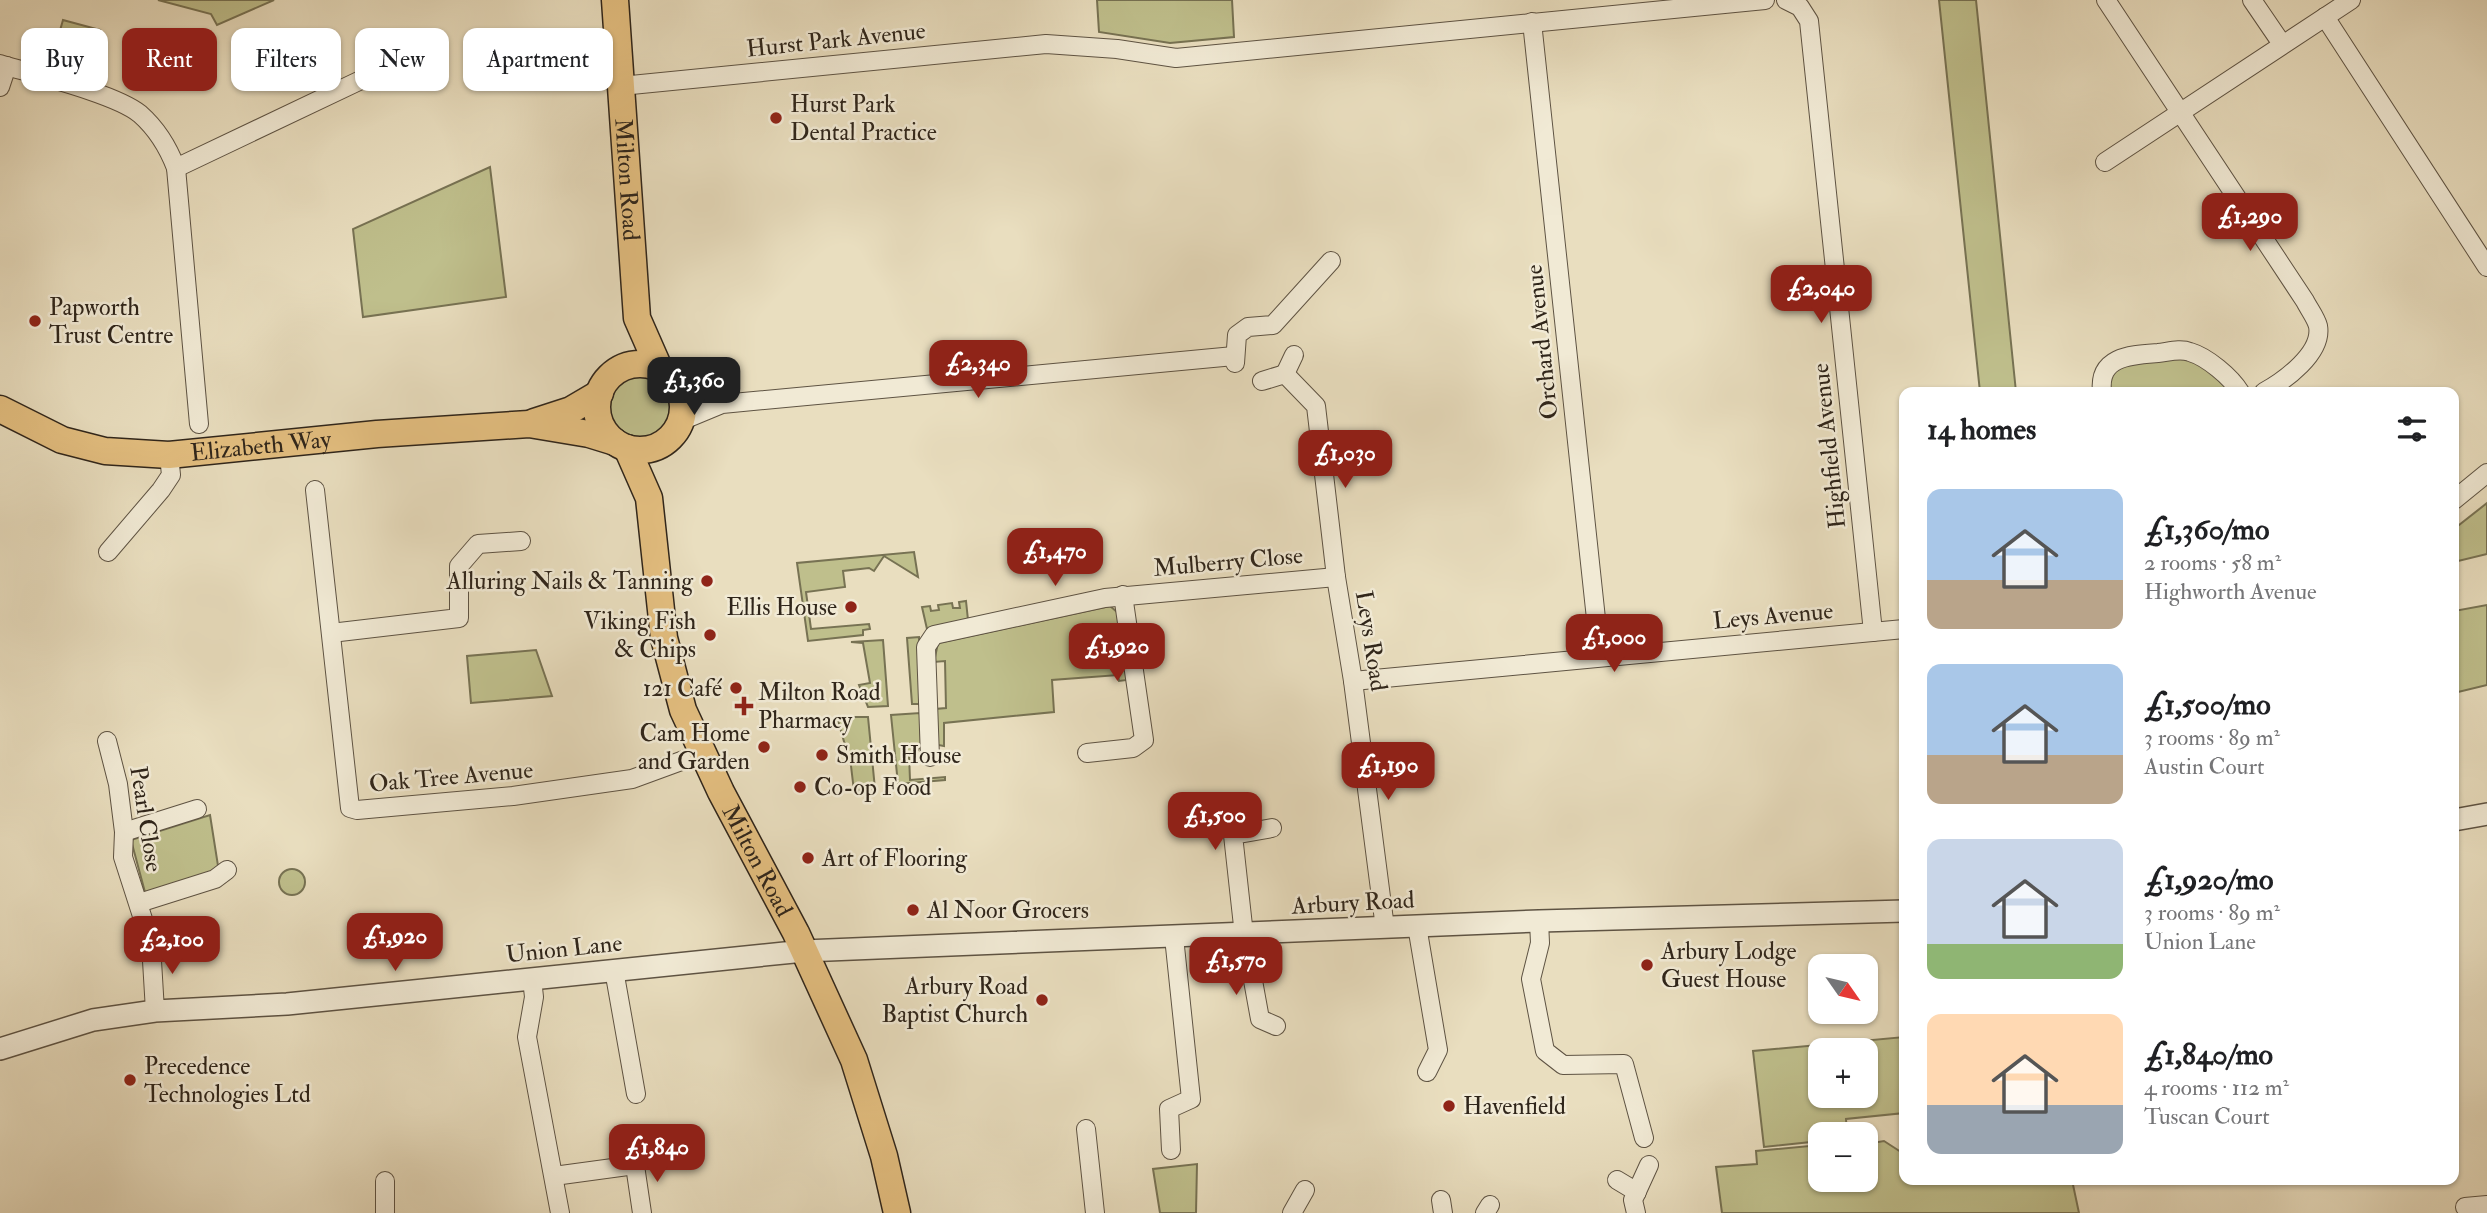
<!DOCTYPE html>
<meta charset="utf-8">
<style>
:root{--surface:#fff;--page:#f2f2f2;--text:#202124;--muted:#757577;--accent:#8f2418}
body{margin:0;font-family:"IM FELL Double Pica",serif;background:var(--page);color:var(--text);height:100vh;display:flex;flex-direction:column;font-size:26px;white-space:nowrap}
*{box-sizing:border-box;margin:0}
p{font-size:23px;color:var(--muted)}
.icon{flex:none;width:38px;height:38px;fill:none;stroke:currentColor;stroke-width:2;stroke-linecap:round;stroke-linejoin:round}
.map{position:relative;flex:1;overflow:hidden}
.details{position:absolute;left:1899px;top:387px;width:560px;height:798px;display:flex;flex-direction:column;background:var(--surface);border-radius:14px;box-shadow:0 2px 5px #0004}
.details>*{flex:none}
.guide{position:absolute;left:21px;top:28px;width:665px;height:63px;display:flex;gap:14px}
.needle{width:46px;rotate:124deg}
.buttons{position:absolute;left:1808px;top:954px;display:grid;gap:14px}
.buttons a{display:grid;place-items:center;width:70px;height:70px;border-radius:14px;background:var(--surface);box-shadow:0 2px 5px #0004;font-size:35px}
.price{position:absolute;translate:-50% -60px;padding:0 16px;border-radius:14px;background:var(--accent);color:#fff;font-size:23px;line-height:46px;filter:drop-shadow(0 2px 4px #0008)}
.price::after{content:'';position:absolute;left:50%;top:42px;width:21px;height:16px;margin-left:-10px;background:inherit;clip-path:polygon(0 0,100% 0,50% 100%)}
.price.on{background:#222;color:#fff}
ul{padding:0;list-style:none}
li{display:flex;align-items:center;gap:21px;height:175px;padding:0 28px}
li span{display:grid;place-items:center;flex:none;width:196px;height:140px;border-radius:14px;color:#555}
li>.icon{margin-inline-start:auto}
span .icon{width:84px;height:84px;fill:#fffc;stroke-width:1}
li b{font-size:30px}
h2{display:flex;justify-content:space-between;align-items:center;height:84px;padding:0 28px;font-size:30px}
.tag{padding:0 24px;border-radius:14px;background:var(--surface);box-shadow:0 2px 5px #0004;font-size:24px;line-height:63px}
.tag.on{background:var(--accent);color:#fff}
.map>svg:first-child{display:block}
.green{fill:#bfbf8c;stroke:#777253;stroke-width:2;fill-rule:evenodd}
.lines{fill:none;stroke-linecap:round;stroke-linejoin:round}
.minor-casing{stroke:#5e5343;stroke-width:20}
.tertiary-casing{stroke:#5e5343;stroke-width:24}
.primary-casing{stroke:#2f251a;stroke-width:29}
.minor{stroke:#f1ead5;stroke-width:18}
.tertiary{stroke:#f1ead5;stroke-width:21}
.primary{stroke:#e4bf80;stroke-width:26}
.poi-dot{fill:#8f2418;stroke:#f1ead5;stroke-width:2.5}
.labels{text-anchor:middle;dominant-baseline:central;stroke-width:5;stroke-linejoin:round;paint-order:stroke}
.street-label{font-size:24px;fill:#2f251a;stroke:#f1ead5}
.poi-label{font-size:24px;fill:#2f251a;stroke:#f1ead5;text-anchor:start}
</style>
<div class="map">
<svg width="2487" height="1213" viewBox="0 0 2487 1213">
<rect width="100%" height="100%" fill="#e9debf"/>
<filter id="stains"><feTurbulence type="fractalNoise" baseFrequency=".00286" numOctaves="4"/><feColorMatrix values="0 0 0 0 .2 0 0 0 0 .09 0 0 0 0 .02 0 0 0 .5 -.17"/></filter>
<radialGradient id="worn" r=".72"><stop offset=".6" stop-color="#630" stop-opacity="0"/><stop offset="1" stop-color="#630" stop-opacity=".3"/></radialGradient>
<g class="green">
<path d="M 158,0 L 274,0 L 217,25 L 211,14 Z"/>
<path d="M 1097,0 L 1232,0 L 1234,37 L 1170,43 L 1099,32 Z"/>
<path d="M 1939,0 L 1976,0 L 2016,392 L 1980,392 Z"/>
<path d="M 63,20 L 100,30 L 87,79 L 49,69 Z"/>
<path d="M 490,167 L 506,297 L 363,317 L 353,229 Z"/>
<path d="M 2196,358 L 2234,392 L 2108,392 L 2113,369 L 2129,361 Z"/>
<circle cx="640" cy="407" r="33"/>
<path d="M 2487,503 L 2487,554 L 2454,562 L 2454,529 Z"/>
<path d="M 914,552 L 918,577 L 884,556 L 874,571 L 869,568 L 843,571 L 845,587 L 806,592 L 811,629 L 869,624 L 870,629 L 863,630 L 863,635 L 808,641 L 797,563 Z"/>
<path d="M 966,601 L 968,620 L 927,629 L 922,607 L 930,606 L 931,611 L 939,610 L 938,605 L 952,603 L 953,608 L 960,608 L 959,602 Z"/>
<path d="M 2487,605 L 2487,685 L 2454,693 L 2454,611 Z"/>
<path d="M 1110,606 L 1117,612 L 1119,628 L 1109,630 L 1113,663 L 1124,662 L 1127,680 L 1119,681 L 1118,675 L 1052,680 L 1054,712 L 944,723 L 944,746 L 938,745 L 935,709 L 946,708 L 945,661 L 934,662 L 938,643 Z"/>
<path d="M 919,637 L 920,704 L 912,704 L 907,638 Z"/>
<path d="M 883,640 L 888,706 L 868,707 L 859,685 L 870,683 L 863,643 L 851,642 Z"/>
<path d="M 536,650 L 552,696 L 471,703 L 467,656 Z"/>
<path d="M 920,713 L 921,745 L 916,753 L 909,754 L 910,780 L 945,777 L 945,780 L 898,784 L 891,715 Z"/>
<path d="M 868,717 L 875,789 L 854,791 L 851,766 L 837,717 Z"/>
<path d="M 210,815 L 219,872 L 146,896 L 131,840 Z"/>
<circle cx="292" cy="882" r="13"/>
<path d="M 1904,1037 L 1904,1113 L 1846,1119 L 1847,1134 L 1820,1134 L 1820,1141 L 1764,1147 L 1753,1051 ZM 1820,1050 L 1866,1050 L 1866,1096 L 1820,1096 Z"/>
<path d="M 1884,1141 L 1904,1154 L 1904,1180 L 2072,1180 L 2079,1213 L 1722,1213 L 1716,1167 L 1757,1164 L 1756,1151 L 1820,1145 L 1820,1180 L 1866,1180 L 1866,1144 Z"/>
<path d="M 1197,1164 L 1196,1213 L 1160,1213 L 1153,1169 Z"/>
</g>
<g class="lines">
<defs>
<g id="minor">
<path d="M 1786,0 L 1800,7 L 1809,21 L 1873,632"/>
<path d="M 2106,0 L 2305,301 C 2309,309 2316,318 2318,326 C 2323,353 2284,381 2264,392"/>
<path d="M 2252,0 L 2282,44"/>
<path d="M 2325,17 L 2487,267"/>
<path d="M 1532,22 L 1600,656"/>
<path d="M 0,64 C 33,74 116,94 140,114 C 157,129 168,147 176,168 L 199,424"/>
<path d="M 621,86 L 1046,44 L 1117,49 L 1176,58 L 1765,0"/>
<path d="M 0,87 L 7,66"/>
<path d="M 2105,162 L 2351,0"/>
<path d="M 176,168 L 363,79"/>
<path d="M 1235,363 L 1237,335 L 1248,327 L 1273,325 L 1331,261"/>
<path d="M 1285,374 L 1294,355"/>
<path d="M 1262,381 L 1285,374 L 1316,406 L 1336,577 L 1353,681 L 1385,928"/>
<path d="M 681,392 L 718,405"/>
<path d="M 2102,392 C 2098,356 2131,355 2158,353 C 2168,352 2180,348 2190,352 C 2207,357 2231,377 2240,392"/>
<path d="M 681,421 L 722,404 L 1234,356"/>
<path d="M 315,490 L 350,808 L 357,810 L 513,796 L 632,779 L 703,753"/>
<path d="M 2454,500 L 2487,473"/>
<path d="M 108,552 L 161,490 L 171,475 L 169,455"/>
<path d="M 331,633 L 459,618 L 459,566 L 478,544 L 521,541"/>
<path d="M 1353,681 L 1904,629"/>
<path d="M 107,741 L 118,784 L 124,832 L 123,857 L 151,944 L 155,1011"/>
<path d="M 1087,753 L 1133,748 L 1144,740 L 1123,595"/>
<path d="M 930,757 L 926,647 L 934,635 L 1105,598 L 1336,577"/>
<path d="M 124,832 L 197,809"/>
<path d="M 139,903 L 215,879 L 227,870"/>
<path d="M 1539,921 L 1540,943 L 1531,979 L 1545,1051 L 1563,1065 L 1624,1064 L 1644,1138"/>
<path d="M 1417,926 L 1438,1050 L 1427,1072"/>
<path d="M 1244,935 L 1233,835 L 1272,828"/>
<path d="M 1250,935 L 1250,964 L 1260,1019 L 1276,1026"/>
<path d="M 614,970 L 636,1094"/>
<path d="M 532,979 L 534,997 L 527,1037 L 560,1213"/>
<path d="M 1086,1129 L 1095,1213"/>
<path d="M 1171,1150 L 1169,1109 L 1191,1099 L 1174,937"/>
<path d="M 554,1176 L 635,1165"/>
<path d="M 1617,1180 L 1637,1192"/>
<path d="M 1441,1200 L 1443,1213"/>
<path d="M 2465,1207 L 2487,1205"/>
<path d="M 385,1213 L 385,1181"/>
<path d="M 642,1213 L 633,1152 L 660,1146"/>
<path d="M 1292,1213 L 1305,1190"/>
<path d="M 1485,1213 L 1490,1205"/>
<path d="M 1636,1213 L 1633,1200 L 1649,1165"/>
</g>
<g id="tertiary">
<path d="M 2454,820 L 2487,814"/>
<path d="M 0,1049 L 93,1020 L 155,1011 L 287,1004 L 804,951 L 1539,921 L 1904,911"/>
</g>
<g id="primary">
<path id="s1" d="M 615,0 L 637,318 L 659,368"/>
<circle cx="640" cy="407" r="43"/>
<path id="s2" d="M 0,409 L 62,440 L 105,451 L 169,455 L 377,434 L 529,424 L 589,434 L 615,442"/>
<path d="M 534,422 L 571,410 L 600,393"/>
<path id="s3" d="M 627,448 L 649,498 L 664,638 L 683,710 L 721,792 L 796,933 L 854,1060 L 884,1156 L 897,1213"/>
</g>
</defs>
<use href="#minor" class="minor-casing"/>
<use href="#tertiary" class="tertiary-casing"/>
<use href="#primary" class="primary-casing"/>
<use href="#minor" class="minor"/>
<use href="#tertiary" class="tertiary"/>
<use href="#primary" class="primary"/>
</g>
<g class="poi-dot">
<circle cx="776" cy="118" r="7"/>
<circle cx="35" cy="321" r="7"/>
<circle cx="707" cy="581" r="7"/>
<circle cx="851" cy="607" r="7"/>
<circle cx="710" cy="635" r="7"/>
<circle cx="736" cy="688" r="7"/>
<path d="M740.5 695.5h7v7h7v7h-7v7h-7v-7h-7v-7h7z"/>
<circle cx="764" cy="747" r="7"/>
<circle cx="822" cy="755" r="7"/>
<circle cx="800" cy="787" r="7"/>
<circle cx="808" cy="858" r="7"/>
<circle cx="913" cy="910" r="7"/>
<circle cx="1647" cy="965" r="7"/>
<circle cx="1042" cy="1000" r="7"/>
<circle cx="130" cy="1080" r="7"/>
<circle cx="1449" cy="1106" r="7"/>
</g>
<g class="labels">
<g class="street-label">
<text transform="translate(836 40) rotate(-6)">Hurst Park Avenue</text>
<text stroke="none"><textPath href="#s1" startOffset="180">Milton Road</textPath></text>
<text transform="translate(1542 342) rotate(-96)">Orchard Avenue</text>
<text stroke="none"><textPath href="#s2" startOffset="270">Elizabeth Way</textPath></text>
<text transform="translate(1829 446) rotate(-96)">Highfield Avenue</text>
<text transform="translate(1228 562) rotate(-5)">Mulberry Close</text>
<text transform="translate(1773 616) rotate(-5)">Leys Avenue</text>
<text transform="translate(1371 641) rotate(81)">Leys Road</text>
<text transform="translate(451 777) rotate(-5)">Oak Tree Avenue</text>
<text transform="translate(146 819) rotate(81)">Pearl Close</text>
<text stroke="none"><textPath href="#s3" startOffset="438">Milton Road</textPath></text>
<text transform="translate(1353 903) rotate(-3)">Arbury Road</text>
<text transform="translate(564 949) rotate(-6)">Union Lane</text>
</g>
<g class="poi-label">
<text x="790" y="104">Hurst Park<tspan x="790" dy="28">Dental Practice</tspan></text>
<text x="49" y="307">Papworth<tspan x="49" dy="28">Trust Centre</tspan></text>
<text x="693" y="581" text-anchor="end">Alluring Nails &amp; Tanning</text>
<text x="837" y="607" text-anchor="end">Ellis House</text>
<text x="696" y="621" text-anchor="end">Viking Fish<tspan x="696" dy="28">&amp; Chips</tspan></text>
<text x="722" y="688" text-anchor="end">121 Café</text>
<text x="758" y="692">Milton Road<tspan x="758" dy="28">Pharmacy</tspan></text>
<text x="750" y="733" text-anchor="end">Cam Home<tspan x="750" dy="28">and Garden</tspan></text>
<text x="836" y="755">Smith House</text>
<text x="814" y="787">Co-op Food</text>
<text x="822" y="858">Art of Flooring</text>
<text x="927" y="910">Al Noor Grocers</text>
<text x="1661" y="951">Arbury Lodge<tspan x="1661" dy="28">Guest House</tspan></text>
<text x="1028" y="986" text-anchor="end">Arbury Road<tspan x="1028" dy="28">Baptist Church</tspan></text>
<text x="144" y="1066">Precedence<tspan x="144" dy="28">Technologies Ltd</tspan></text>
<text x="1463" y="1106">Havenfield</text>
</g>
</g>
<rect width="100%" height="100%" filter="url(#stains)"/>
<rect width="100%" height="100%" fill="url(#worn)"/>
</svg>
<div class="buttons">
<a><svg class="needle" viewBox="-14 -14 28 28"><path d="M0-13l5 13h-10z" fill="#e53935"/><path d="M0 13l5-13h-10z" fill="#757577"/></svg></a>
<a>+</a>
<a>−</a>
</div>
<b class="price" style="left:2250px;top:253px">£1,290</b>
<b class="price" style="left:1821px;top:325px">£2,040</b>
<b class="price" style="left:978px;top:400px">£2,340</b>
<b class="price on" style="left:694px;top:417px">£1,360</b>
<b class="price" style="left:1345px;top:490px">£1,030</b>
<b class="price" style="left:1055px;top:588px">£1,470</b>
<b class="price" style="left:1614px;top:674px">£1,000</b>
<b class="price" style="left:1117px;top:683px">£1,920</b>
<b class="price" style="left:1388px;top:802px">£1,190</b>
<b class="price" style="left:1215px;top:852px">£1,500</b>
<b class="price" style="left:395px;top:973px">£1,920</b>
<b class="price" style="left:172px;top:976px">£2,100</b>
<b class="price" style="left:1236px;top:997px">£1,570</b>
<b class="price" style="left:657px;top:1184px">£1,840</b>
<div class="guide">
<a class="tag">Buy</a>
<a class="tag on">Rent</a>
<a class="tag">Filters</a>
<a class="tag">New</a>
<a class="tag">Apartment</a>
</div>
<section class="details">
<h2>14 homes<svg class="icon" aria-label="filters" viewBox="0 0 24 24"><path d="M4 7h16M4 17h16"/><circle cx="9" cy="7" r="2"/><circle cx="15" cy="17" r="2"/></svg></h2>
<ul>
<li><span style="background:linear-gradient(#a9c7e8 65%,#b9a48a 0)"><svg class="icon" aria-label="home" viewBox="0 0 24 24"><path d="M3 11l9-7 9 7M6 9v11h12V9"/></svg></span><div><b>£1,360/mo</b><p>2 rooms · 58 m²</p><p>Highworth Avenue</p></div></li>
<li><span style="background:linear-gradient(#a9c7e8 65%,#b9a48a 0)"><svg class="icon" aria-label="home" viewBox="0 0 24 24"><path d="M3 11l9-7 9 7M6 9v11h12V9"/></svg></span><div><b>£1,500/mo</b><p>3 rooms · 89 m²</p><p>Austin Court</p></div></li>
<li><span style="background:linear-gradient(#c9d6e8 75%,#8fb573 0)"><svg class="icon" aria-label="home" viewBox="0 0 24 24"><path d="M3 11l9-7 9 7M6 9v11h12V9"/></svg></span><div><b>£1,920/mo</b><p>3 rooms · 89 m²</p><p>Union Lane</p></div></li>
<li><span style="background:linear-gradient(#ffd9b3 65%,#9aa5b1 0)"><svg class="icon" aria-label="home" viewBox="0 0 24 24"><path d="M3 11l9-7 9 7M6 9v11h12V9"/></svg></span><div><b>£1,840/mo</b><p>4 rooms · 112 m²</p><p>Tuscan Court</p></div></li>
</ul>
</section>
</div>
